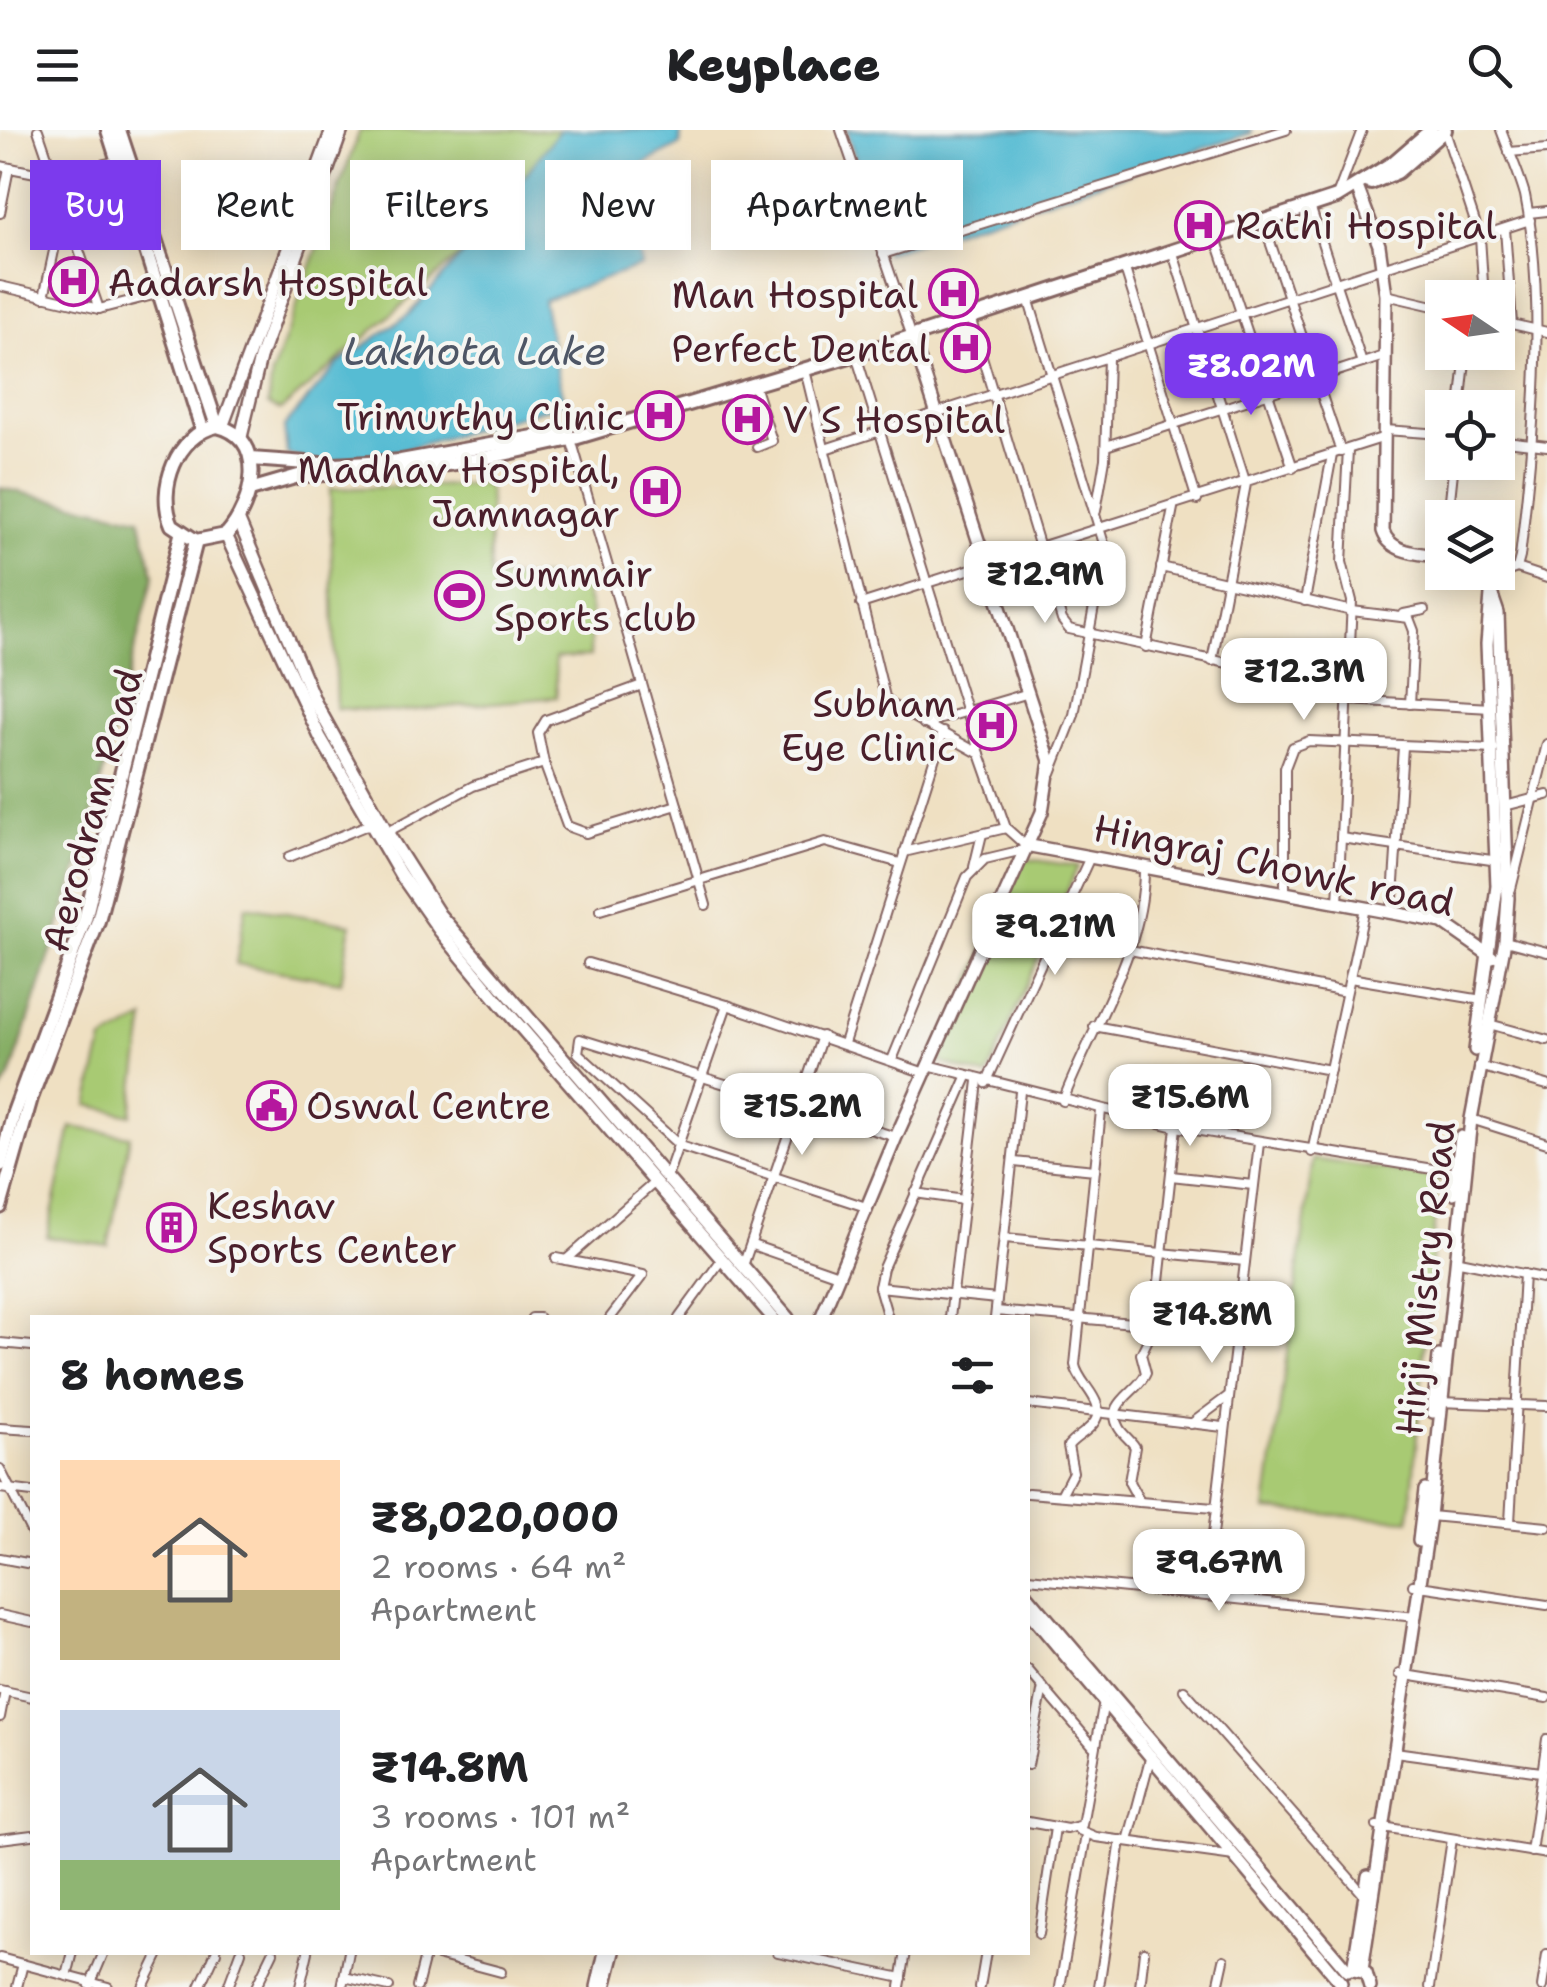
<!DOCTYPE html>
<meta charset="utf-8">
<style>
:root{--surface:#fff;--page:#f2f2f2;--text:#202124;--muted:#757577;--accent:#7c3aed}
body{margin:0;font-family:"Shantell Sans",sans-serif;background:var(--page);color:var(--text);height:100vh;display:flex;flex-direction:column;font-size:38px;white-space:nowrap}
*{box-sizing:border-box;margin:0}
p{font-size:32px;color:var(--muted)}
.icon{flex:none;width:55px;height:55px;fill:none;stroke:currentColor;stroke-width:2;stroke-linecap:round;stroke-linejoin:round}
.map{position:relative;flex:1;overflow:hidden}
.side{position:absolute;left:30px;top:1185px;width:1000px;height:640px;display:flex;flex-direction:column;background:var(--surface);border-radius:0px;box-shadow:0 5px 25px #0003}
.side>*{flex:none}
.top-card{position:absolute;left:30px;top:30px;width:1000px;height:90px;display:flex;gap:20px}
.needle{width:65px;rotate:283deg}
.controls{position:absolute;left:1425px;top:150px;display:grid;gap:20px}
.controls a{display:grid;place-items:center;width:90px;height:90px;border-radius:0px;background:var(--surface);box-shadow:0 5px 25px #0003;font-size:50px}
.price{position:absolute;translate:-50% -85px;padding:0 22px;border-radius:20px;background:#fff;color:#222;font-size:32px;line-height:65px;filter:drop-shadow(0 2px 5px #0008)}
.price::after{content:'';position:absolute;left:50%;top:60px;width:30px;height:22px;margin-left:-15px;background:inherit;clip-path:polygon(0 0,100% 0,50% 100%)}
.price.active{background:var(--accent);color:#fff}
ul{padding:0;list-style:none}
li{display:flex;align-items:center;gap:30px;height:250px;padding:0 30px}
li span{display:grid;place-items:center;flex:none;width:280px;height:200px;border-radius:0px;color:#555}
li>.icon{margin-inline-start:auto}
span .icon{width:120px;height:120px;fill:#fffc;stroke-width:1}
li b{font-size:42px}
h2{display:flex;justify-content:space-between;align-items:center;height:120px;padding:0 30px;font-size:42px}
.pill{padding:0 35px;border-radius:0px;background:var(--surface);box-shadow:0 5px 25px #0003;font-size:35px;line-height:90px}
.pill.active{background:var(--accent);color:#fff}
header{display:flex;justify-content:space-between;align-items:center;height:130px;padding:0 30px;background:var(--surface);font-size:45px;font-weight:800}
.map>svg:first-child{display:block}
.green{fill:#a8ca73;stroke:#79744f;stroke-width:2.5}
.forest{fill:#86ae65;stroke:#686648;stroke-width:2.5}
.water{fill:#56bcd3;stroke:#506e7f;stroke-width:2.5}
.lines{fill:none;stroke-linecap:round;stroke-linejoin:round}
.street-casing{stroke:#846360;stroke-width:12}
.secondary-casing{stroke:#846360;stroke-width:16}
.primary-casing{stroke:#846360;stroke-width:18}
.street{stroke:#fff;stroke-width:8}
.secondary{stroke:#fff;stroke-width:11}
.primary{stroke:#fff;stroke-width:12}
.labels{text-anchor:middle;dominant-baseline:central;stroke-width:8;stroke-linejoin:round;paint-order:stroke}
.poi-label{font-size:38px;fill:#4a1f2b;stroke:#f6f6f2;text-anchor:start}
.street-label{font-size:38px;fill:#4a1f2b;stroke:#f6f6f2}
.water-label{font-size:40px;font-style:italic;fill:#4e5666;stroke:#f6f6f2}
</style>
<header><svg class="icon" aria-label="menu" viewBox="0 0 24 24"><path d="M4 6h16M4 12h16M4 18h16"/></svg>Keyplace<svg class="icon" aria-label="search" viewBox="0 0 24 24"><circle cx="10" cy="10" r="6"/><path d="M15 15l6 6"/></svg></header>
<div class="map">
<svg width="1547" height="1857" viewBox="0 0 1547 1857">
<rect width="100%" height="100%" fill="#f6f6f2"/>
<filter id="ink" filterUnits="userSpaceOnUse"><feTurbulence type="fractalNoise" baseFrequency=".01" numOctaves="2"/><feDisplacementMap in="SourceGraphic" scale="20" xChannelSelector="R" yChannelSelector="G"/><feConvolveMatrix kernelMatrix="1 2 1 2 8 2 1 2 1" color-interpolation-filters="sRGB"/></filter>
<filter id="wash" filterUnits="userSpaceOnUse"><feTurbulence type="fractalNoise" baseFrequency=".0048" numOctaves="4" result="noise"/><feDisplacementMap in="SourceGraphic" scale="40" xChannelSelector="R" yChannelSelector="G"/><feGaussianBlur stdDeviation="2.25" result="paint"/><feColorMatrix in="noise" values="0 0 0 0 0 0 0 0 0 0 0 0 0 0 0 0 0 1.4 0 .05"/><feComposite in="paint" operator="in"/></filter>
<g filter="url(#wash)">
<rect width="100%" height="100%" fill="#efe0c2"/>
<g class="green">
<path d="M 360,0 L 563,0 L 472,115 L 281,280 L 268,275 L 272,244 Z"/>
<path d="M 485,354 L 489,360 L 490,448 L 581,447 L 591,482 L 590,527 L 555,528 L 557,567 L 395,582 L 336,578 L 330,359 Z"/>
<path d="M 1019,728 L 1078,736 L 987,947 L 940,932 Z"/>
<path d="M 246,776 L 351,794 L 341,852 L 236,834 Z"/>
<path d="M 145,889 L 131,985 L 88,975 L 103,911 Z"/>
<path d="M 71,997 L 130,1006 L 108,1116 L 47,1107 Z"/>
<path d="M 1313,1029 L 1438,1048 L 1410,1390 L 1266,1380 Z"/>
</g>
<path class="forest" d="M 0,358 L 140,388 L 154,445 L 80,733 L 10,947 L 0,962 Z"/>
<g class="water">
<path d="M 560,0 L 681,0 L 680,15 L 624,44 L 641,136 L 543,170 L 564,273 L 389,324 L 319,334 L 287,324 L 284,297 L 338,234 L 408,185 L 471,115 Z"/>
<path d="M 846,0 L 1251,0 L 1251,3 L 886,123 Z"/>
</g>
</g>
<g filter="url(#ink)">
<g class="lines">
<defs>
<g id="street">
<path d="M 38,0 L 99,179"/>
<path d="M 841,0 L 912,207"/>
<path d="M 1445,1 L 1480,107 L 1484,168"/>
<path d="M 1509,22 L 1547,19"/>
<path d="M 0,36 L 51,46 L 118,31"/>
<path d="M 1337,66 L 1362,0"/>
<path d="M 1310,76 L 1362,233"/>
<path d="M 0,83 L 9,38"/>
<path d="M 1529,83 L 1547,81"/>
<path d="M 1263,91 L 1341,322"/>
<path d="M 1505,99 L 1512,194"/>
<path d="M 1215,105 L 1293,338"/>
<path d="M 1172,120 L 1246,354 L 1212,531"/>
<path d="M 883,124 L 1286,0"/>
<path d="M 1124,136 L 1197,370"/>
<path d="M 0,156 L 99,179 L 161,163"/>
<path d="M 1386,165 L 1442,178"/>
<path d="M 44,167 L 63,79"/>
<path d="M 1028,168 L 1105,417 L 1074,585 L 1051,643"/>
<path d="M 970,187 L 1062,490 L 1069,499 L 1348,559"/>
<path d="M 1498,191 L 1547,202"/>
<path d="M 856,225 L 980,624"/>
<path d="M 805,240 L 885,567 L 892,575 L 980,624 L 1006,698 L 1025,715"/>
<path d="M 754,255 L 772,311 L 757,317"/>
<path d="M 1460,278 L 1466,222"/>
<path d="M 1385,300 L 1442,304"/>
<path d="M 571,309 L 706,775"/>
<path d="M 1498,310 L 1547,316"/>
<path d="M 1106,316 L 1384,226"/>
<path d="M 825,319 L 1530,90"/>
<path d="M 1096,381 L 1105,329 L 1108,227"/>
<path d="M 1448,388 L 1454,332"/>
<path d="M 1161,437 L 1352,481 L 1409,488 L 1414,501 L 1410,574"/>
<path d="M 1517,438 L 1547,448"/>
<path d="M 1489,448 L 1517,438 L 1520,427 C 1533,316 1547,173 1525,65 C 1519,43 1509,22 1501,0"/>
<path d="M 1305,471 L 1332,325"/>
<path d="M 861,474 L 1385,307"/>
<path d="M 1404,484 L 1424,480"/>
<path d="M 1146,517 L 1173,378"/>
<path d="M 642,555 L 546,590 L 538,603 L 544,633 L 567,696 L 586,703 L 677,675"/>
<path d="M 1347,570 L 1491,578"/>
<path d="M 924,594 L 1029,563"/>
<path d="M 1505,676 L 1547,665"/>
<path d="M 387,702 L 473,656 L 544,633"/>
<path d="M 1341,708 L 1498,731"/>
<path d="M 904,722 L 1006,698"/>
<path d="M 289,727 L 370,694"/>
<path d="M 974,737 L 982,704"/>
<path d="M 1511,759 L 1547,614"/>
<path d="M 1285,763 L 1285,638 L 1293,617 L 1309,611 L 1494,619"/>
<path d="M 1338,773 L 1352,471 L 1342,432 L 1348,320"/>
<path d="M 600,780 L 825,712 L 900,733"/>
<path d="M 1392,782 L 1403,617"/>
<path d="M 1505,811 L 1547,822"/>
<path d="M 1130,820 L 1346,862"/>
<path d="M 588,833 L 727,875 L 925,943"/>
<path d="M 1350,848 L 1482,870"/>
<path d="M 1489,894 L 1547,910"/>
<path d="M 1094,896 L 1330,940"/>
<path d="M 844,913 L 943,602"/>
<path d="M 892,930 L 967,747 L 985,729 L 1023,720"/>
<path d="M 928,935 L 1176,997 L 1457,1043"/>
<path d="M 1479,936 L 1547,955"/>
<path d="M 986,953 L 1090,727"/>
<path d="M 1063,971 C 1092,895 1145,821 1144,737"/>
<path d="M 1471,989 L 1547,1013"/>
<path d="M 1312,1022 L 1365,778"/>
<path d="M 1014,1032 L 1095,1040"/>
<path d="M 1171,1046 L 1253,1055"/>
<path d="M 667,1047 L 727,875"/>
<path d="M 915,1063 L 964,1070"/>
<path d="M 866,1077 L 680,1016 L 578,923 L 580,909 L 896,1007"/>
<path d="M 1005,1108 L 1245,1131"/>
<path d="M 752,1115 L 838,1145"/>
<path d="M 556,1128 L 643,1145 L 610,1188"/>
<path d="M 566,1130 L 655,1052"/>
<path d="M 1455,1130 L 1547,1149"/>
<path d="M 743,1136 L 822,906"/>
<path d="M 879,1157 L 997,1169"/>
<path d="M 996,1181 L 1235,1202"/>
<path d="M 532,1188 L 539,1188"/>
<path d="M 679,1188 L 722,1129"/>
<path d="M 888,1188 L 879,1157 L 883,1138 L 967,947"/>
<path d="M 950,1188 L 978,951"/>
<path d="M 995,1188 L 1020,962"/>
<path d="M 0,1213 L 32,1216"/>
<path d="M 1439,1272 L 1547,1276"/>
<path d="M 1028,1274 L 1223,1297"/>
<path d="M 1191,1294 L 1227,1267"/>
<path d="M 0,1298 L 32,1300"/>
<path d="M 0,1339 L 32,1403"/>
<path d="M 0,1358 L 32,1362"/>
<path d="M 1028,1363 L 1214,1378"/>
<path d="M 1061,1365 L 1073,1342 L 1068,1316 C 1075,1307 1086,1303 1093,1294 C 1110,1273 1078,1254 1075,1235 L 1101,981"/>
<path d="M 1140,1372 L 1129,1352 L 1135,1317 C 1131,1310 1123,1305 1119,1298 C 1104,1273 1139,1262 1146,1243 L 1141,1224 L 1154,1197 L 1176,997"/>
<path d="M 1430,1386 L 1547,1397"/>
<path d="M 1510,1392 L 1524,1144"/>
<path d="M 0,1428 L 32,1434"/>
<path d="M 1028,1448 L 1416,1487"/>
<path d="M 1413,1455 L 1547,1475"/>
<path d="M 1206,1464 L 1259,1013"/>
<path d="M 0,1485 L 32,1492"/>
<path d="M 1028,1540 L 1093,1616"/>
<path d="M 1400,1544 L 1547,1568"/>
<path d="M 0,1560 L 32,1567"/>
<path d="M 1184,1560 L 1365,1766"/>
<path d="M 0,1587 L 5,1561"/>
<path d="M 1395,1622 L 1541,1642"/>
<path d="M 1028,1635 L 1043,1557"/>
<path d="M 1028,1692 L 1067,1699 L 1082,1695 L 1104,1571"/>
<path d="M 1377,1696 L 1547,1724"/>
<path d="M 1079,1700 L 1096,1707 L 1234,1726"/>
<path d="M 0,1709 L 32,1705"/>
<path d="M 1128,1711 L 1151,1625"/>
<path d="M 1531,1722 L 1547,1609"/>
<path d="M 1039,1804 L 1055,1698"/>
<path d="M 778,1822 L 902,1848"/>
<path d="M 0,1828 L 108,1857"/>
<path d="M 67,1846 L 73,1822"/>
<path d="M 344,1847 L 389,1857"/>
<path d="M 90,1855 L 104,1822"/>
<path d="M 17,1857 L 23,1834"/>
<path d="M 143,1857 L 160,1822"/>
<path d="M 200,1857 L 216,1822"/>
<path d="M 228,1857 L 241,1822"/>
<path d="M 256,1857 L 273,1822"/>
<path d="M 300,1857 L 308,1822"/>
<path d="M 342,1857 L 349,1822"/>
<path d="M 417,1857 L 426,1822 L 501,1842"/>
<path d="M 900,1857 L 906,1822"/>
<path d="M 980,1857 L 986,1822"/>
<path d="M 1060,1857 L 1086,1705"/>
<path d="M 1099,1857 L 1121,1710"/>
<path d="M 1140,1857 L 1144,1822"/>
<path d="M 1218,1857 L 1224,1830"/>
<path d="M 1430,1857 L 1452,1709"/>
<path d="M 1542,1857 L 1547,1825"/>
</g>
<g id="secondary">
<path d="M 1357,57 L 1379,115 L 1386,165 L 1383,401 C 1390,424 1421,423 1442,427"/>
<path d="M 222,297 L 332,0"/>
<path d="M 241,307 L 260,228 L 342,0"/>
<path d="M 239,391 L 315,572 L 387,702 L 439,784 L 788,1188"/>
<path d="M 226,405 L 320,607 L 400,744 L 440,801 L 503,877 L 773,1188"/>
<path d="M 1025,715 L 1442,792 L 1492,827"/>
<path d="M 1475,920 L 1497,756 L 1487,514 L 1491,465"/>
<path d="M 1454,1063 L 1461,1007"/>
<path d="M 821,1188 L 896,1007 L 1042,682 L 1050,631 L 912,207"/>
<path d="M 1433,1282 L 1439,1226"/>
<path d="M 1419,1411 L 1425,1360"/>
<path d="M 1028,1466 L 1348,1841"/>
<path d="M 1028,1481 L 1341,1853"/>
<path d="M 1353,1840 L 1368,1746"/>
<path d="M 1354,1840 L 1366,1843 L 1370,1857"/>
<path d="M 1362,1840 L 1430,1386 L 1471,989 L 1505,811 L 1508,768 L 1498,483 L 1484,442"/>
<path d="M 597,1857 L 605,1822"/>
<path d="M 605,1857 L 614,1822"/>
</g>
<g id="primary">
<path d="M 108,0 L 202,299"/>
<path d="M 119,0 L 217,296"/>
<path d="M 1371,53 L 1397,42 L 1445,0"/>
<path d="M 217,296 C 269,308 254,374 226,405 L 196,411 L 172,395 C 156,359 177,304 217,296 Z"/>
<path d="M 251,329 L 335,335 L 401,331 L 567,301"/>
<path d="M 250,360 L 302,345 L 397,341 L 476,330 L 571,309 L 880,217 L 1337,67 L 1394,32 L 1431,0"/>
<path d="M 0,1035 L 14,982 L 85,789 L 181,405"/>
<path d="M 0,1077 L 31,968 L 98,791 L 196,411"/>
</g>
</defs>
<use href="#street" class="street-casing"/>
<use href="#secondary" class="secondary-casing"/>
<use href="#primary" class="primary-casing"/>
<use href="#street" class="street"/>
<use href="#secondary" class="secondary"/>
<use href="#primary" class="primary"/>
</g>
</g>
<defs>
<symbol id="hospital-ring" viewBox="-11 -11 22 22"><circle r="9.5" fill="#f6f6f2" stroke="#b5179e" stroke-width="1.5"/><path d="M-5-5h3v3.5h4V-5h3V5h-3V1.5h-4V5h-3Z" fill="#b5179e"/></symbol>
<symbol id="stadium-ring" viewBox="-11 -11 22 22"><circle r="9.5" fill="#f6f6f2" stroke="#b5179e" stroke-width="1.5"/><path d="M0-5a6.5 5 0 1 0 0 10a6.5 5 0 1 0 0-10ZM-3.5-1.8h7v3.6h-7Z" fill="#b5179e"/></symbol>
<symbol id="civic-ring" viewBox="-11 -11 22 22"><circle r="9.5" fill="#f6f6f2" stroke="#b5179e" stroke-width="1.5"/><path d="M-.6-6.5H3V-4.5H.6V-3L4-1V1h2V6H-6V1h2V-1L-.6-3ZM-1.2 2.5V6h2.4V2.5Z" fill="#b5179e"/></symbol>
<symbol id="building-ring" viewBox="-11 -11 22 22"><circle r="9.5" fill="#f6f6f2" stroke="#b5179e" stroke-width="1.5"/><path d="M-4-6H4V6H1V3H-1V6H-4ZM-2.5-4.3h1.7v1.8h-1.7ZM.8-4.3h1.7v1.8H.8ZM-2.5-1h1.7V.8h-1.7ZM.8-1h1.7V.8H.8Z" fill="#b5179e"/></symbol>
</defs>
<g fill-rule="evenodd">
<use href="#hospital-ring" x="1172" y="68" width="55" height="55"/>
<use href="#hospital-ring" x="46" y="124" width="55" height="55"/>
<use href="#hospital-ring" x="926" y="136" width="55" height="55"/>
<use href="#hospital-ring" x="938" y="190" width="55" height="55"/>
<use href="#hospital-ring" x="632" y="258" width="55" height="55"/>
<use href="#hospital-ring" x="720" y="262" width="55" height="55"/>
<use href="#hospital-ring" x="628" y="334" width="55" height="55"/>
<use href="#stadium-ring" x="432" y="438" width="55" height="55"/>
<use href="#hospital-ring" x="964" y="568" width="55" height="55"/>
<use href="#civic-ring" x="244" y="948" width="55" height="55"/>
<use href="#building-ring" x="144" y="1070" width="55" height="55"/>
</g>
<g class="labels">
<g class="poi-label">
<text x="1235" y="95">Rathi Hospital</text>
<text x="108" y="152">Aadarsh Hospital</text>
<text x="918" y="164" text-anchor="end">Man Hospital</text>
<text x="930" y="218" text-anchor="end">Perfect Dental</text>
<text x="625" y="286" text-anchor="end">Trimurthy Clinic</text>
<text x="782" y="289">V S Hospital</text>
<text x="620" y="339" text-anchor="end">Madhav Hospital,<tspan x="620" dy="44">Jamnagar</tspan></text>
<text x="494" y="443">Summair<tspan x="494" dy="44">Sports club</tspan></text>
<text x="956" y="573" text-anchor="end">Subham<tspan x="956" dy="44">Eye Clinic</tspan></text>
<text x="306" y="975">Oswal Centre</text>
<text x="207" y="1075">Keshav<tspan x="207" dy="44">Sports Center</tspan></text>
</g>
<g class="street-label">
<text transform="translate(92 680) rotate(-75)">Aerodram Road</text>
<text transform="translate(1274 735) rotate(12)">Hingraj Chowk road</text>
<text transform="translate(1425 1148) rotate(-84)">Hirji Mistry Road</text>
</g>
<g class="water-label">
<text x="475" y="221">Lakhota Lake</text>
</g>
</g>
</svg>
<div class="controls">
<a><svg class="needle" viewBox="-14 -14 28 28"><path d="M0-13l5 13h-10z" fill="#e53935"/><path d="M0 13l5-13h-10z" fill="#757577"/></svg></a>
<a><svg class="icon" aria-label="locate" viewBox="0 0 24 24"><circle cx="12" cy="12" r="6"/><path d="M12 2v4M12 18v4M2 12h4M18 12h4"/></svg></a>
<a><svg class="icon" aria-label="layers" viewBox="0 0 24 24"><path d="M12 4l9 5-9 5-9-5zM3 14l9 5 9-5"/></svg></a>
</div>
<b class="price active" style="left:1251px;top:288px">₹8.02M</b>
<b class="price" style="left:1045px;top:496px">₹12.9M</b>
<b class="price" style="left:1304px;top:593px">₹12.3M</b>
<b class="price" style="left:1055px;top:848px">₹9.21M</b>
<b class="price" style="left:1190px;top:1019px">₹15.6M</b>
<b class="price" style="left:802px;top:1028px">₹15.2M</b>
<b class="price" style="left:1212px;top:1236px">₹14.8M</b>
<b class="price" style="left:1219px;top:1484px">₹9.67M</b>
<div class="top-card">
<a class="pill active">Buy</a>
<a class="pill">Rent</a>
<a class="pill">Filters</a>
<a class="pill">New</a>
<a class="pill">Apartment</a>
</div>
<section class="side">
<h2>8 homes<svg class="icon" aria-label="filters" viewBox="0 0 24 24"><path d="M4 7h16M4 17h16"/><circle cx="9" cy="7" r="2"/><circle cx="15" cy="17" r="2"/></svg></h2>
<ul>
<li><span style="background:linear-gradient(#ffd9b3 65%,#c2b280 0)"><svg class="icon" aria-label="home" viewBox="0 0 24 24"><path d="M3 11l9-7 9 7M6 9v11h12V9"/></svg></span><div><b>₹8,020,000</b><p>2 rooms · 64 m²</p><p>Apartment</p></div></li>
<li><span style="background:linear-gradient(#c9d6e8 75%,#8fb573 0)"><svg class="icon" aria-label="home" viewBox="0 0 24 24"><path d="M3 11l9-7 9 7M6 9v11h12V9"/></svg></span><div><b>₹14.8M</b><p>3 rooms · 101 m²</p><p>Apartment</p></div></li>
</ul>
</section>
</div>
